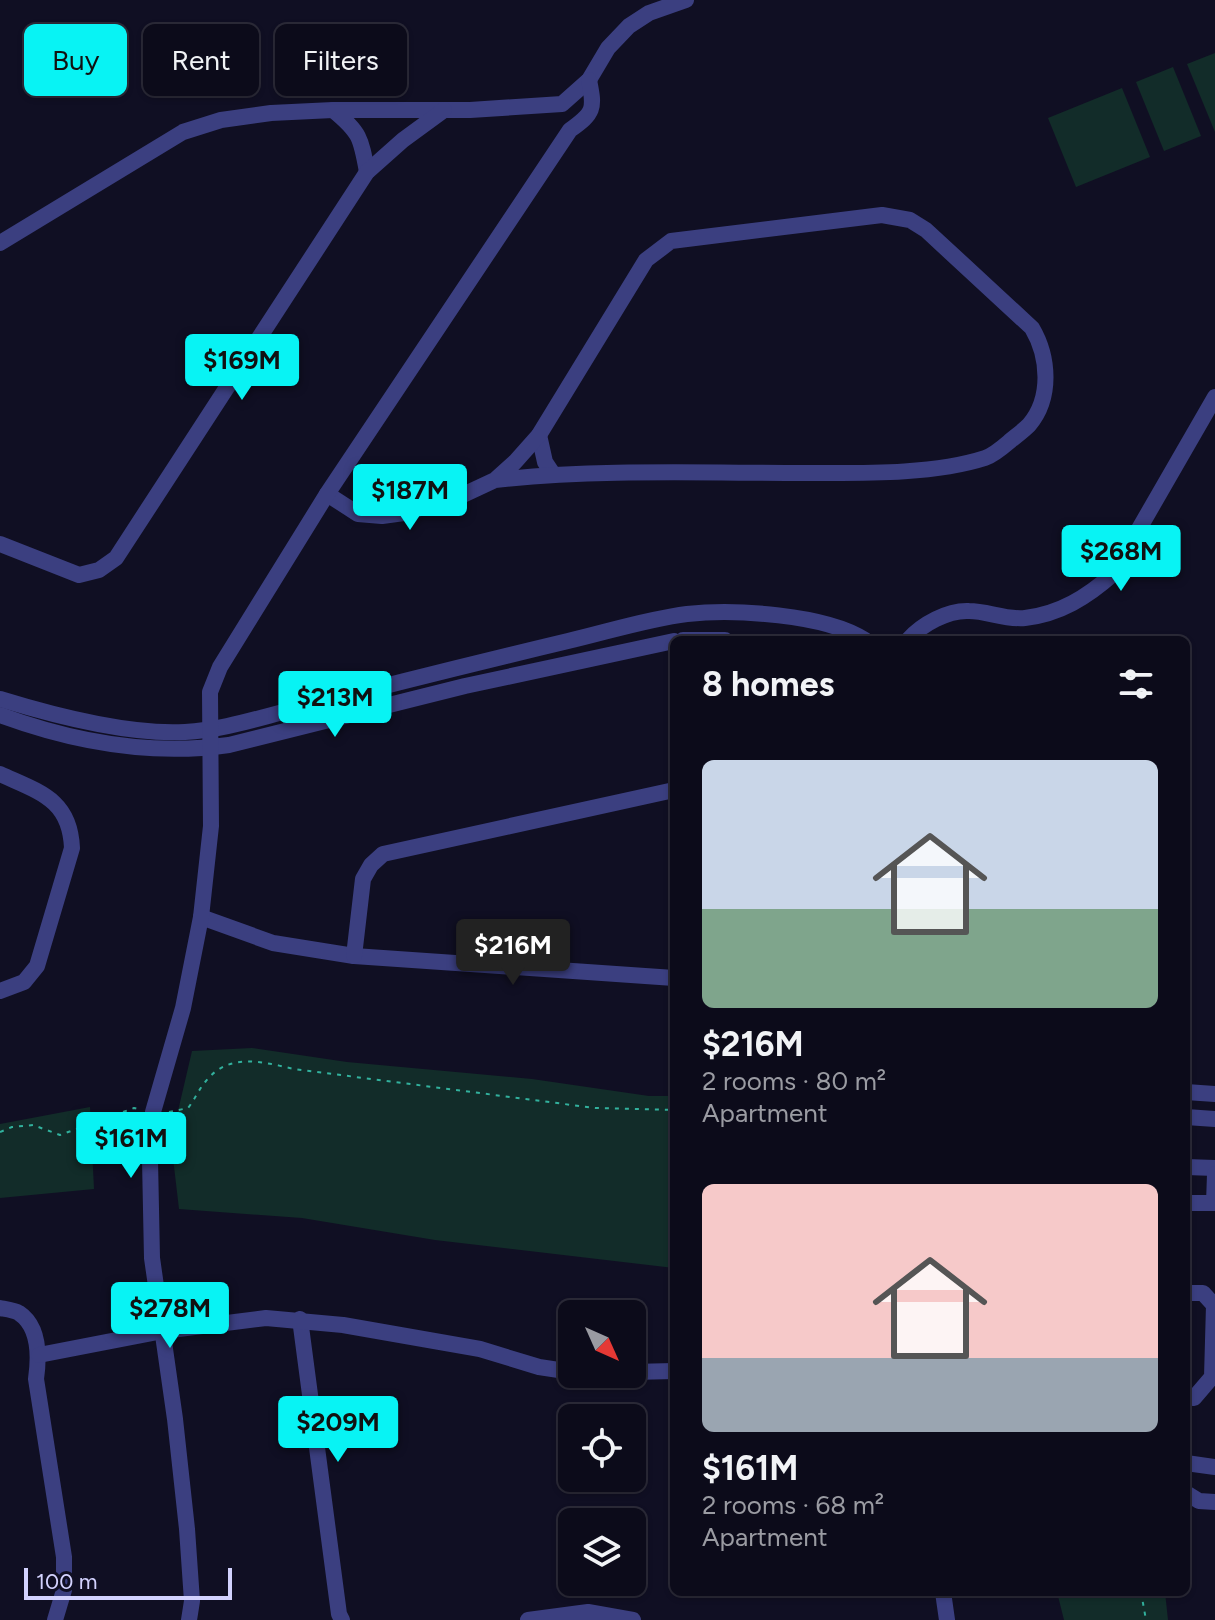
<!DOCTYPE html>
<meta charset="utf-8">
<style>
:root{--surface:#0c0b1a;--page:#151423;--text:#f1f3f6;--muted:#9a9ba2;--line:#2c2b39;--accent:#08f3f4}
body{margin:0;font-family:Figtree,sans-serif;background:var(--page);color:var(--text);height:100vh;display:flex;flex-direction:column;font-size:30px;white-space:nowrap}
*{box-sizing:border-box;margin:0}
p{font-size:26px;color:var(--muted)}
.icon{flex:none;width:44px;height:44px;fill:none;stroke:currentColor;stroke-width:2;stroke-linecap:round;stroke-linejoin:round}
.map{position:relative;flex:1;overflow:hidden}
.side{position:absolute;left:670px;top:636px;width:520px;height:960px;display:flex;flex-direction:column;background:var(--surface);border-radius:12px;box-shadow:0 2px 6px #0004,0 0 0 2px var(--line)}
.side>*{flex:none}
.hud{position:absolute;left:24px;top:24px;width:526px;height:72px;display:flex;gap:16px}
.needle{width:52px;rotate:135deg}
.tools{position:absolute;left:558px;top:1300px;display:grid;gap:16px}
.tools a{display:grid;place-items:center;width:88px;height:88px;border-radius:12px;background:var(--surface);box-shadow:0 2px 6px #0004,0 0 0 2px var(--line);font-size:40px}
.scale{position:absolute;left:24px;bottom:20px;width:208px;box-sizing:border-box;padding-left:8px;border:4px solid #d3d2fe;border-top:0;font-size:22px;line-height:28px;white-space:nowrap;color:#d3d2fe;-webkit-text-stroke:6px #100f23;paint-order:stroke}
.price{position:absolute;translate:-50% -68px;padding:0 18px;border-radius:8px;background:var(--accent);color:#111;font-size:26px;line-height:52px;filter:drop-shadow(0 2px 4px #0008)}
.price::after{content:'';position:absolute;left:50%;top:48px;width:24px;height:18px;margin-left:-12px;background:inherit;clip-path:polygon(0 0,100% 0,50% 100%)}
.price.on{background:#222;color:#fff}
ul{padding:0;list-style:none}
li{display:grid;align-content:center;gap:16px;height:424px;padding:0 32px}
li span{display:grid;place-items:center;height:248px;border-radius:12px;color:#555}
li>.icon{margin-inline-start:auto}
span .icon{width:144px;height:144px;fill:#fffc;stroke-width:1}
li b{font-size:34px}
h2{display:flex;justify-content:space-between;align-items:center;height:96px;padding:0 32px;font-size:34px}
.pill{padding:0 28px;border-radius:12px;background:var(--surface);box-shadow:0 2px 6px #0004,0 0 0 2px var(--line);font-size:28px;line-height:72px}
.pill.on{background:var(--accent);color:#111}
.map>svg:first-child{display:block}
.green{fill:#122c29}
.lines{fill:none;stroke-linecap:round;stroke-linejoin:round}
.path{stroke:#32b19d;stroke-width:2;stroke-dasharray:4 6;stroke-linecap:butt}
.minor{stroke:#3b3f80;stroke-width:16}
</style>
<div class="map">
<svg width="1215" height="1620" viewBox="0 0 1215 1620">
<rect width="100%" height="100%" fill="#100f23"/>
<g class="green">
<path d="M 1215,53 L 1215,132 L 1187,64 Z"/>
<path d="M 1173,67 L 1201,136 L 1164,151 L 1136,82 Z"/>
<path d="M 1122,88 L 1150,157 L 1076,187 L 1048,118 Z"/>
<path d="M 252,1048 L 347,1062 L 532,1079 L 649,1096 L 674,1096 L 674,1268 L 435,1240 L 302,1218 L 179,1209 L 171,1141 L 192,1051 Z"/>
<path d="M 90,1107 L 94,1189 L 0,1198 L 0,1124 Z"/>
<path d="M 1057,1592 L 1165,1592 L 1168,1620 L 1064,1620 Z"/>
</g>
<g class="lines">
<g class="path">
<path d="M 169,1112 L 188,1108 C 195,1099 199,1089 206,1081 C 229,1052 263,1062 294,1069 L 595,1108 L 674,1110"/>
<path d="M 0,1132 L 12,1127 L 33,1125 L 60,1135 L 134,1108 L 139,1109"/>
<path d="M 1141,1592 L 1146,1620"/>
</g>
<g class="minor">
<path d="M 333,110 C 360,132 361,138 367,172"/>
<path d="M 0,243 L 183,132 L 221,120 L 271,113 L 333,110 L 470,110 L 562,104 L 589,80 L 608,48 L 629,26 L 649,13 L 686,0"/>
<path d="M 539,435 L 545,462 L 553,474"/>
<path d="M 327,494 L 358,514 L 382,516 L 404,513 L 465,494 L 495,480 L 515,462 L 539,435 L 646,260 L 671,241 L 882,215 L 910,220 L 926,230 L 1032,328 C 1049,357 1052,398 1029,425 C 1023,431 1016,436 1010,441 C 1003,447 994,455 985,458 C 932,475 860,473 804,473 C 701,473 597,469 495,480"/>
<path d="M 0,544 L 79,575 L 99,570 L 116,558 L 367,172 L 403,140 L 444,110"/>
<path d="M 683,640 L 725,640"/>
<path d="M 908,640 C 922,624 948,610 969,611 C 987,611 1006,620 1025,618 C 1060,614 1087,597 1113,574 L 1215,397"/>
<path d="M 0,699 C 52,715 130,735 185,732 C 225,730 264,716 303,707 C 391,684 480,662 568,641 C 607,632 647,619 687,614 C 734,609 825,614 865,640"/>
<path d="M 0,715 C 73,742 151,756 229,745 L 465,686 L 674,641"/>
<path d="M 0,774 C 39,792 70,799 72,848 L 37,966 L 24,982 L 0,991"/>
<path d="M 201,917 L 273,943 L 354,956 L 674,978"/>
<path d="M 354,956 L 363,879 L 371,865 L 383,854 L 674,790"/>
<path d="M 1186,1092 L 1215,1094"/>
<path d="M 1186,1117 L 1215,1119"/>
<path d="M 1186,1167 L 1215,1168"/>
<path d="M 1186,1203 L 1214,1203 L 1215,1174"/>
<path d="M 1186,1293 L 1203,1293 L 1214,1305 L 1212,1377 L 1194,1398 L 1186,1397"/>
<path d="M 0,1308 C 5,1309 14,1310 19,1313 C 40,1327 39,1358 36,1379 L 64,1557 L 64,1590 L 55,1620"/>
<path d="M 300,1319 L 339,1614 L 342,1620"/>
<path d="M 39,1355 L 163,1331 L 266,1318 L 343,1325 L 480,1349 L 539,1367 L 572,1372"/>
<path d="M 632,1372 L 674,1371"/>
<path d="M 1186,1463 L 1215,1467"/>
<path d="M 1186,1493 L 1199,1501 L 1215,1502"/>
<path d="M 943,1592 L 947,1620"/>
<path d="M 189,1620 L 192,1601 L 187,1529 L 175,1419 L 152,1258 L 150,1160 L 153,1112 L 183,1008 L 201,917 L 211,826 L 210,692 L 220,667 L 327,494 L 570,130 C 594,113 595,109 589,80"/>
<path d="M 528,1620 L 588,1612 L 633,1620"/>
</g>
</g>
</svg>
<div class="tools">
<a><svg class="needle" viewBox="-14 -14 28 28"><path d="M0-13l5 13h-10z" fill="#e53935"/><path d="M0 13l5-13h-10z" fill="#9a9ba2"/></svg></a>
<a><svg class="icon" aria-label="locate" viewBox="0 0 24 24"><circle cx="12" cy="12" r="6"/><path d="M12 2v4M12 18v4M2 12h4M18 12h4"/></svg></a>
<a><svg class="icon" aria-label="layers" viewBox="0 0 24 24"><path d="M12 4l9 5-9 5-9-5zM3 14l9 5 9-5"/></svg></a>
</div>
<div class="scale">100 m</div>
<b class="price" style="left:242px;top:402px">$169M</b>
<b class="price" style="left:410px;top:532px">$187M</b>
<b class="price" style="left:1121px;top:593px">$268M</b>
<b class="price" style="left:335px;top:739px">$213M</b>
<b class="price on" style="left:513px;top:987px">$216M</b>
<b class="price" style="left:131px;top:1180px">$161M</b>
<b class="price" style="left:170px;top:1350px">$278M</b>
<b class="price" style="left:338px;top:1464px">$209M</b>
<div class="hud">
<a class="pill on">Buy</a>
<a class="pill">Rent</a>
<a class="pill">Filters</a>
</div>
<section class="side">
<h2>8 homes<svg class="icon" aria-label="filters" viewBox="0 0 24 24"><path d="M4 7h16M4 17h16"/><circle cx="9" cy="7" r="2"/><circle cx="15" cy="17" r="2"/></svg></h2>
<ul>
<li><span style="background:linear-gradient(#c9d6e8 60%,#7fa58c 0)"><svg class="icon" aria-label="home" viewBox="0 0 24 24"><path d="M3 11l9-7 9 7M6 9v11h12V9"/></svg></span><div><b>$216M</b><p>2 rooms · 80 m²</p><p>Apartment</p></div></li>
<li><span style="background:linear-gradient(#f6c9c9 70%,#9aa5b1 0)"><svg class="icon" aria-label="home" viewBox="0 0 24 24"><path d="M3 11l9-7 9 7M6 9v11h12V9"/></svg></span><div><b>$161M</b><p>2 rooms · 68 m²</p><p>Apartment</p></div></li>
</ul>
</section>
</div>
